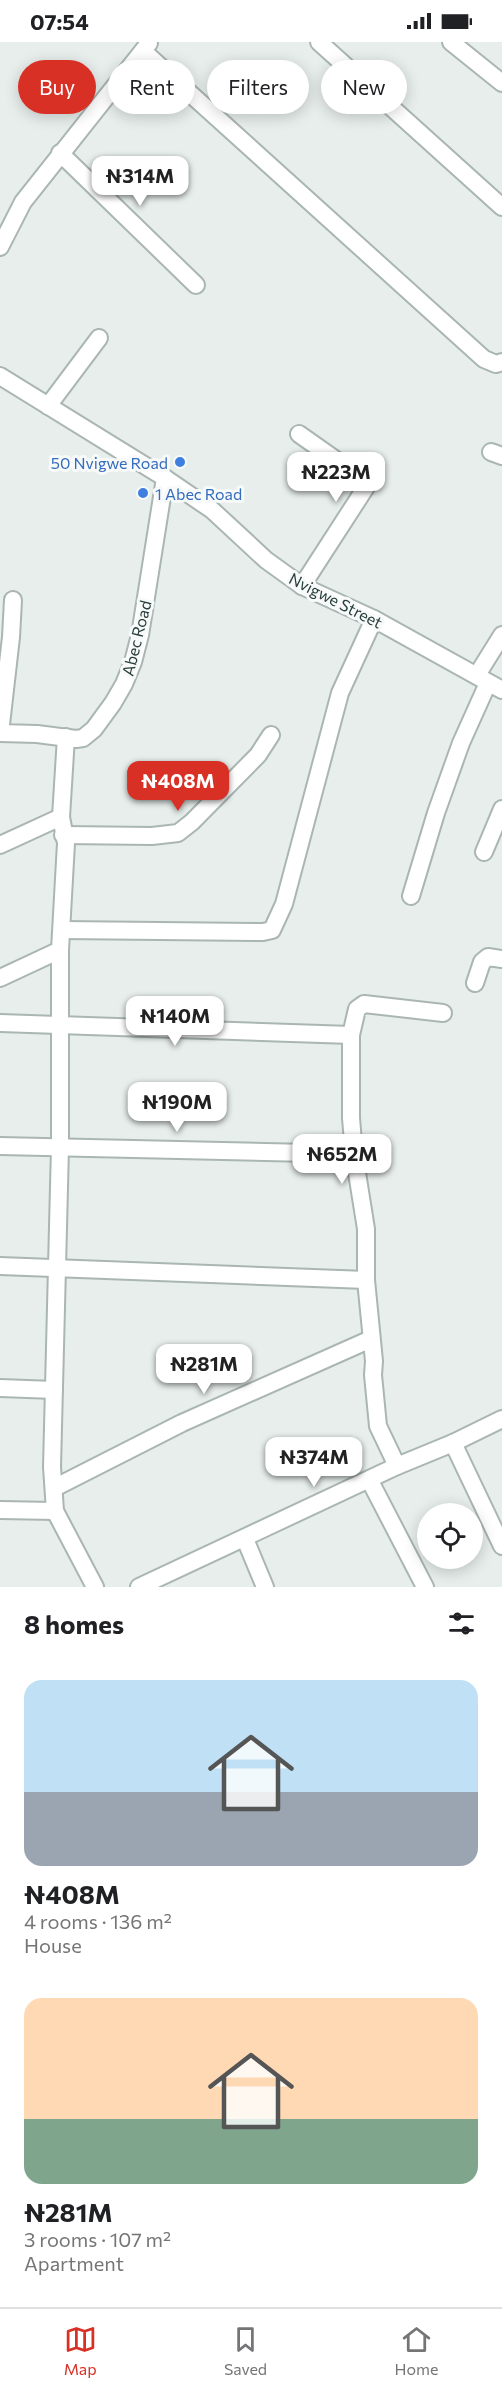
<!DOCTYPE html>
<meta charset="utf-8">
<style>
:root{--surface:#fff;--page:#f6f6f6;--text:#202124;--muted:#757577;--line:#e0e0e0;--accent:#d93025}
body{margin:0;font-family:Commissioner,sans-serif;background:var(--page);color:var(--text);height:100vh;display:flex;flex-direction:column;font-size:22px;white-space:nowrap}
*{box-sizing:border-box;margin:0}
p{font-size:20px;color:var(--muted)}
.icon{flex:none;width:33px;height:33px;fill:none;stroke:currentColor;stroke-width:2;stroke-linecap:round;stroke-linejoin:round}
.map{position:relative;height:1545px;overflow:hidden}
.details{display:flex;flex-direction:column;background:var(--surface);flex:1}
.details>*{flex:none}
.guide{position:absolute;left:18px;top:18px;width:466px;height:54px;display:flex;gap:12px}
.fabs{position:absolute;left:417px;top:1461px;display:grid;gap:12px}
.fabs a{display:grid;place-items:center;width:66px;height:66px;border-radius:50%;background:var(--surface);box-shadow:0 3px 15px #0003;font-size:30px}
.price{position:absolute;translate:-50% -51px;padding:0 14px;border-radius:12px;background:#fff;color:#222;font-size:20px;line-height:39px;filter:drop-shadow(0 2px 3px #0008)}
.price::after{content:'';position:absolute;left:50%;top:36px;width:18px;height:14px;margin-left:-9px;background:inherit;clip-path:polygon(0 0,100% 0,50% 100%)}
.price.current{background:var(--accent);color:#fff}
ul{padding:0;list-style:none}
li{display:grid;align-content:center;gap:12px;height:318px;padding:0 24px}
li span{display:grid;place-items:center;height:186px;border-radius:18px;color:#555}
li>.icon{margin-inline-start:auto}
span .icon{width:108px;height:108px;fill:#fffc;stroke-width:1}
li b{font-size:26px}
h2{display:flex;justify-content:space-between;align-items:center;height:72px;padding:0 24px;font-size:26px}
.chip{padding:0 21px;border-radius:27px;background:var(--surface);box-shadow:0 3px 15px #0003;font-size:21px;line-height:54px}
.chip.current{background:var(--accent);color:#fff}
.status{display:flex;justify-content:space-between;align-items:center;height:42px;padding:0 30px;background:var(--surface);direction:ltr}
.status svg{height:16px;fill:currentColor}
.tabs{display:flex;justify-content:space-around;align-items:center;height:84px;border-top:2px solid var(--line);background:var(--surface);font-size:16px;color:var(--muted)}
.tabs a{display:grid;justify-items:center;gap:3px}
.tabs .current{color:var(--accent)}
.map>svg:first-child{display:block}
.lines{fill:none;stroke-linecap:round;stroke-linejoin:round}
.minor-casing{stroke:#aab6b3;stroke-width:20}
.minor{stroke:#fff;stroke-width:16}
.shop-dot{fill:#3f7fe0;stroke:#f7faf9;stroke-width:2}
.labels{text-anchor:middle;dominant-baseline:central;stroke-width:6;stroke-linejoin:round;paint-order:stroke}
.shop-label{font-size:16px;fill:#366cbe;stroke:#f7faf9;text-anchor:end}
.street-label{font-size:16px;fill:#273e3b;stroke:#f7faf9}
</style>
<div class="status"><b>07:54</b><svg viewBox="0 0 49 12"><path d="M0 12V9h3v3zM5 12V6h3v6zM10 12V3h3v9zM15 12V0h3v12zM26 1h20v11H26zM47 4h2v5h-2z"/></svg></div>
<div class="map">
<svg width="502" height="1545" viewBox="0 0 502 1545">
<rect width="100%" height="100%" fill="#e7eeeb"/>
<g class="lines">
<defs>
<g id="minor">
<path d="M 319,0 L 502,165"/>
<path d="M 451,0 L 502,41"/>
<path d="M 143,9 L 484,317 L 496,322 L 502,320"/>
<path d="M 60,111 L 196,243"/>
<path d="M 0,205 L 23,160 L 149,1"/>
<path d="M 0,334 L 165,436 L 212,468 L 266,518 L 302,544 L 374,577 L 502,648"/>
<path d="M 48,364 L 99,296"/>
<path d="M 299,392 L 360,435 L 366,439 L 366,445 L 302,544"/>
<path d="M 491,410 L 502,414"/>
<path d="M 13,558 L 11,595 L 0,691 L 37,692 L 76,697 L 83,696 L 94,687 L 113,661 L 124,642 L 133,620 L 140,593 L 165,436"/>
<path d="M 477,633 L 502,593"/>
<path d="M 66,695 L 61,775 L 66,801 L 60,908 L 60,1105 L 52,1425 L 55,1469 L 95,1545"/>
<path d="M 63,793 L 152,794 L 178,791 L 192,780 L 258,713 L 271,693"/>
<path d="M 0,803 L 61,775"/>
<path d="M 484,810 L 502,767"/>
<path d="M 411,854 L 436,771 L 461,701 L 488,641"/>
<path d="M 62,888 L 263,890 L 272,888 L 284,862 L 340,651 L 374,577"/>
<path d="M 0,936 L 60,908"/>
<path d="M 475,941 L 482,920 L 488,915 L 502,917"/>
<path d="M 0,981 L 351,993"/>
<path d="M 0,1104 L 354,1112"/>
<path d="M 0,1224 L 366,1238"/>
<path d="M 0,1346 L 54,1348"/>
<path d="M 453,1401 L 502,1504"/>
<path d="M 397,1424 L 378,1384 L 373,1333 L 374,1319 L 366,1238 L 366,1187 L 354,1112 L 351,1076 L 351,993 L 357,967 L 364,962 L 443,971"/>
<path d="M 370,1439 L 425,1545"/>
<path d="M 54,1446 L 182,1381 L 371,1297"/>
<path d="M 0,1468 L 55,1469"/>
<path d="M 245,1497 L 265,1545"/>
<path d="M 139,1545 L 397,1424 L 453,1401 L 502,1377"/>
</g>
</defs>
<use href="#minor" class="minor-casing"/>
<use href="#minor" class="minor"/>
</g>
<g class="shop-dot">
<circle cx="180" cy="420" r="6"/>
<circle cx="143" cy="451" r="6"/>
</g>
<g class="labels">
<g class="shop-label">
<text x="168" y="420">50 Nvigwe Road</text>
<text x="155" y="451" text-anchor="start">1 Abec Road</text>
</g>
<g class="street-label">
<text transform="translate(336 558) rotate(27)">Nvigwe Street</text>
<text transform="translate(136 596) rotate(-76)">Abec Road</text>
</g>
</g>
</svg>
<div class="fabs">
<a><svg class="icon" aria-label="locate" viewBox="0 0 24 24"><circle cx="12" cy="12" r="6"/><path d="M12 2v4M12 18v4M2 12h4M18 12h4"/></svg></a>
</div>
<b class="price" style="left:140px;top:165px">₦314M</b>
<b class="price" style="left:336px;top:461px">₦223M</b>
<b class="price current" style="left:178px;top:770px">₦408M</b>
<b class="price" style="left:175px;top:1005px">₦140M</b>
<b class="price" style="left:177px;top:1091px">₦190M</b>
<b class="price" style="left:342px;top:1143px">₦652M</b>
<b class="price" style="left:204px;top:1353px">₦281M</b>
<b class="price" style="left:314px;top:1446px">₦374M</b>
<div class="guide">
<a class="chip current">Buy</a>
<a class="chip">Rent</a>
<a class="chip">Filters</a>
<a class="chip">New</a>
</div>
</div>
<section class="details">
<h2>8 homes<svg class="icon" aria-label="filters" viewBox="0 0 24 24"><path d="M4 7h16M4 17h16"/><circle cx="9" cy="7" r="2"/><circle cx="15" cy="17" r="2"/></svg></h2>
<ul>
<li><span style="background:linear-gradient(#bfe0f5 60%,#9aa5b1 0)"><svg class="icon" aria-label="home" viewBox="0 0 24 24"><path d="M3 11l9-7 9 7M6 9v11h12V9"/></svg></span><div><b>₦408M</b><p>4 rooms · 136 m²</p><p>House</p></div></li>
<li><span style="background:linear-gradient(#ffd9b3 65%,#7fa58c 0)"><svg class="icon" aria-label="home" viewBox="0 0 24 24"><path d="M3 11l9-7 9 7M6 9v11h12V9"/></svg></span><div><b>₦281M</b><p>3 rooms · 107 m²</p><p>Apartment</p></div></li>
</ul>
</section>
<nav class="tabs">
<a class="current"><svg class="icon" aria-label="map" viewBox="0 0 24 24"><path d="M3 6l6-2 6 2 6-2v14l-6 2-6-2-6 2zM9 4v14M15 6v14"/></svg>Map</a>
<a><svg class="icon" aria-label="saved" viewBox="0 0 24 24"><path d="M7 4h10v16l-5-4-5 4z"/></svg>Saved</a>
<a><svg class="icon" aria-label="home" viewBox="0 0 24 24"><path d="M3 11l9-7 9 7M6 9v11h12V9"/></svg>Home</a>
</nav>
